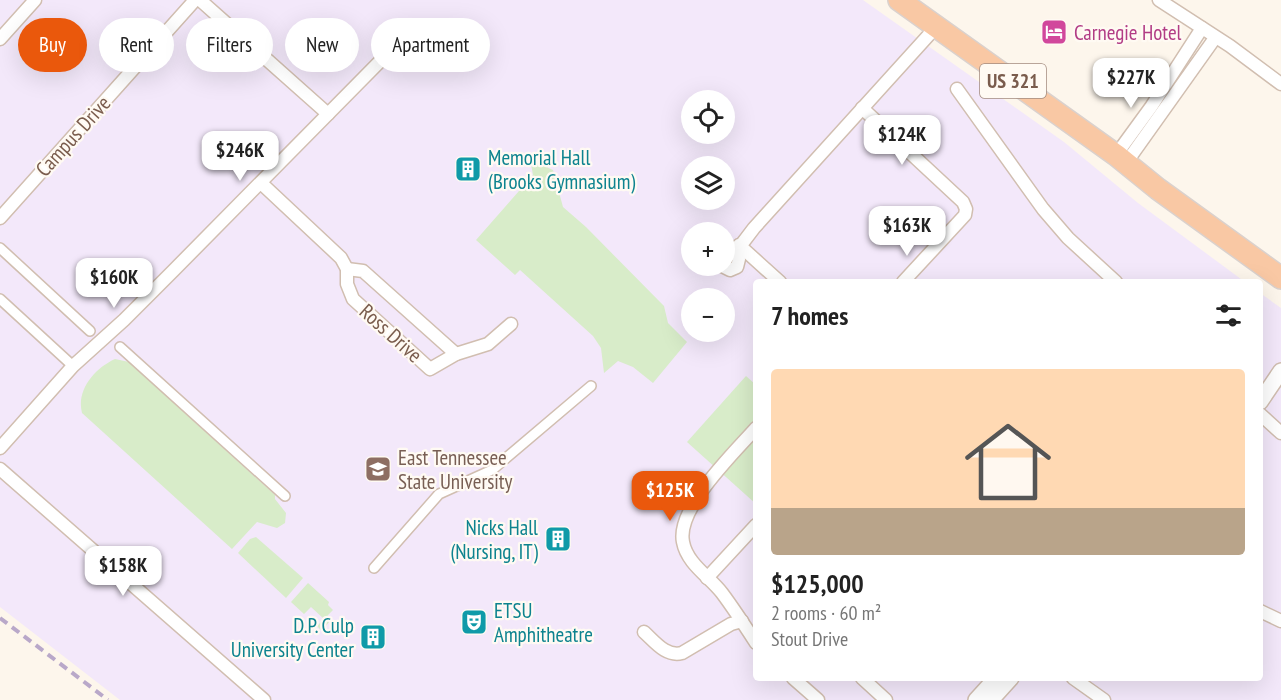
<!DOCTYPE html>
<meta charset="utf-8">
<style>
:root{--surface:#fff;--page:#f2f2f2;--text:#222;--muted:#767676;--line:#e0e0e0;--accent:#ea580c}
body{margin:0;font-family:"PT Sans Narrow",sans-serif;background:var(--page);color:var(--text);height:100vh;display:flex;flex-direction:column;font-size:22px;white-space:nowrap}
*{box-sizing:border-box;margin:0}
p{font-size:20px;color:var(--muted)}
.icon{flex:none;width:33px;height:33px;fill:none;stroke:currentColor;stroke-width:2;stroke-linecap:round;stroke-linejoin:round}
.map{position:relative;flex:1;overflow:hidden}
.sheet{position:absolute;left:753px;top:279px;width:510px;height:402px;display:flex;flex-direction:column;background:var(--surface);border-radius:6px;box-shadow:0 6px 24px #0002}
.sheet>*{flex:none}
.top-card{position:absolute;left:18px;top:18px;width:570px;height:54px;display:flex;gap:12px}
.controls{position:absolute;left:681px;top:90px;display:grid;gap:12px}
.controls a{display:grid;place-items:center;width:54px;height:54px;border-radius:50%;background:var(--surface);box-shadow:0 6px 24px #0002;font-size:30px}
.price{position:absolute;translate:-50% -51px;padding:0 14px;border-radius:12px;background:#fff;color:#222;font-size:20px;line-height:39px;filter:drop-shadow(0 2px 3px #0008)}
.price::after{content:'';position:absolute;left:50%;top:36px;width:18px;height:14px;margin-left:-9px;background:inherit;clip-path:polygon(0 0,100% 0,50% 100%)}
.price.active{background:var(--accent);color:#fff}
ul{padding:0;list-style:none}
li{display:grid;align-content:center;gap:12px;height:318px;padding:0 18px}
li+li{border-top:2px solid var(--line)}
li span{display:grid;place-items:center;height:186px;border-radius:6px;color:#555}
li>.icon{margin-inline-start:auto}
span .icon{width:108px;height:108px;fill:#fffc;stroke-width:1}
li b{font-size:26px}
h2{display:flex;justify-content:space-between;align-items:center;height:72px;padding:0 18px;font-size:26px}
.chip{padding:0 21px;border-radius:27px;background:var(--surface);box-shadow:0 6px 24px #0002;font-size:21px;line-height:54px}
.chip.active{background:var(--accent);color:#fff}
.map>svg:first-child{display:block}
.education{fill:#f3e8fa;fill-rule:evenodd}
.green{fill:#d8ecc9}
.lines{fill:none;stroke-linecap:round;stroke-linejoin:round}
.pedestrian-casing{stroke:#d1beb0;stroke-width:12}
.minor-casing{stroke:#d1beb0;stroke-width:15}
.tertiary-casing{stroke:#d1beb0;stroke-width:18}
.trunk-casing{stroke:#dad1cd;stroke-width:24}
.pedestrian{stroke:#fff;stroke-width:9}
.minor{stroke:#fff;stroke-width:12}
.tertiary{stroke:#fff;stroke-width:15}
.trunk{stroke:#f9c8a4;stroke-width:21}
.rail{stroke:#b9a8c9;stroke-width:4;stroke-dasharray:9 6;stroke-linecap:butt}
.labels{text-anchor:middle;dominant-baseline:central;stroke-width:4.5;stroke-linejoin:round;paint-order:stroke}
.shield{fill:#fffaf3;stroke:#a28b7f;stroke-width:1.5}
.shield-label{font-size:20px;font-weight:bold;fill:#7a5c4d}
.hotel-label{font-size:21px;fill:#b23c85;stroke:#fffaf3;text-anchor:start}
.street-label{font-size:21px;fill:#7a5c4d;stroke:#fffaf3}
.culture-label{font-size:21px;fill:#0d838f;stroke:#fffaf3;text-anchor:start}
.education-label{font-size:21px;fill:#785e54;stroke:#fffaf3;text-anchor:start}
</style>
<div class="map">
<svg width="1281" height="700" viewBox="0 0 1281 700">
<rect width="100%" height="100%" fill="#fdf6ec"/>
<path class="education" d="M 0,0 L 863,0 L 1064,142 L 1138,203 L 1245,282 L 756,282 L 756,678 L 1260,678 L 1260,293 L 1281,308 L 1281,700 L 120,700 L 0,607 ZM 692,100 L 724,100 L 724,134 L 692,134 ZM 692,166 L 724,166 L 724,200 L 692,200 ZM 692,232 L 724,232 L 724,266 L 692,266 ZM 692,298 L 724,298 L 724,332 L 692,332 Z"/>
<g class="green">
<path d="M 535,162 L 553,170 L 563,207 L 586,227 L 664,306 L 668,323 L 687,342 L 653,383 L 633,367 L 618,361 L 604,373 L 601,348 L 593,336 L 520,270 L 515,275 L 476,240 L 533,175 L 531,164 Z"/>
<path d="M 115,359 L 129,362 L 275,495 L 275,499 L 286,513 L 285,523 L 277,528 L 257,522 L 232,549 L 82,413 C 76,390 95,368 115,359 Z"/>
<path d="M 746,376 L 756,385 L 756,504 L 687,442 Z"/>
<path d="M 256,537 L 303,578 L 286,598 L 238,553 L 250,539 Z"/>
<path d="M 308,583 L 329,602 L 328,605 L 333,610 L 328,615 L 329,622 L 322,631 L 317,626 L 324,619 L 311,607 L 304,614 L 291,602 Z"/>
</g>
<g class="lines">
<defs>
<g id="pedestrian">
<path d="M 0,248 L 90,331"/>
<path d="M 0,299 L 73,366"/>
<path d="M 120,347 L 285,496"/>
<path d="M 374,568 L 439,494 L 492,470 L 591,386"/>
</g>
<g id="minor">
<path d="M 200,0 L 328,114"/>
<path d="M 1159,0 L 1230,46 L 1281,84"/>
<path d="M 0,39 L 35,0"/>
<path d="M 957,89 L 1043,209 L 1068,238 L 1116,282"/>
<path d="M 862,108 L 963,202 L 966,209 L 965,215 L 903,282"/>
<path d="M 1116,155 L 1151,107 L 1202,28"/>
<path d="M 1126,163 L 1215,38"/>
<path d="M 261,183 L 341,258 L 347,269 L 347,284 L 353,299 L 430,369 L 456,354 L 488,344 L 511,324"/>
<path d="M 0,218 L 195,0"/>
<path d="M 739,245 L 780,282"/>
<path d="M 735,253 L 754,228 L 936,27"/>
<path d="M 722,266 L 730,270 L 737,267 L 739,259 L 735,253"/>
<path d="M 347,269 L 363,271 L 456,354"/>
<path d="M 1260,414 L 1281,433"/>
<path d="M 756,428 C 735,452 676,508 683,542 C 687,564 710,577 722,593 C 734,609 745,626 756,643"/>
<path d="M 0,448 L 73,366 L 124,320 L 173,271 L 402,39 L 403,33"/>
<path d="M 0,469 L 264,700"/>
<path d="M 707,578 L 756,525"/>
<path d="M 1260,611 L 1281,621"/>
<path d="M 644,632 C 655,642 666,657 682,653 L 731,624 L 742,621"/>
<path d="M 793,678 L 818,700"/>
<path d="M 862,678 L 886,700"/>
<path d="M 1073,678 L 1104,700"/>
</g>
<g id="tertiary">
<path d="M 1260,402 L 1281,371"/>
<path d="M 976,700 L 996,678"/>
<path d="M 991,700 L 1011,678"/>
</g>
<path id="trunk" d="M 899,0 L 1116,155 L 1158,189 L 1281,278"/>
</defs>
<use href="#pedestrian" class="pedestrian-casing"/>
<use href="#minor" class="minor-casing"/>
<use href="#tertiary" class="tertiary-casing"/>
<use href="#trunk" class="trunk-casing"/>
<use href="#pedestrian" class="pedestrian"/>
<use href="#minor" class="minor"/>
<use href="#tertiary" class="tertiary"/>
<use href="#trunk" class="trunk"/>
<path class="rail" d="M 0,618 L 108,700"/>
</g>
<defs>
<symbol id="hotel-square" viewBox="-11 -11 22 22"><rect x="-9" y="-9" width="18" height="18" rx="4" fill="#d1479c" stroke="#fffaf3"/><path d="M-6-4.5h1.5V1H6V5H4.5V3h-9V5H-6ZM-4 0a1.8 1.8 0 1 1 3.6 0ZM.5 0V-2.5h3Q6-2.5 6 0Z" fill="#fff"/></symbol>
<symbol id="building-square" viewBox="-11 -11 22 22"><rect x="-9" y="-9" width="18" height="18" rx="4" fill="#0f9aa8" stroke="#fffaf3"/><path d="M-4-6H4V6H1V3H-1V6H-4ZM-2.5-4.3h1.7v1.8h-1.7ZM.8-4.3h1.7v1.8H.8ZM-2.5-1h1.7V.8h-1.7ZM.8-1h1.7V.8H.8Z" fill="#fff"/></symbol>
<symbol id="university-square" viewBox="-11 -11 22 22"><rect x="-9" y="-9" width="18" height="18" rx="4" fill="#8d6e63" stroke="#fffaf3"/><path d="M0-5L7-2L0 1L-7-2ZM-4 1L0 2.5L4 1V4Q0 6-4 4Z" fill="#fff"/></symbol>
<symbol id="theatre-square" viewBox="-11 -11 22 22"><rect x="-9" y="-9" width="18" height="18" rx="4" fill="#0f9aa8" stroke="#fffaf3"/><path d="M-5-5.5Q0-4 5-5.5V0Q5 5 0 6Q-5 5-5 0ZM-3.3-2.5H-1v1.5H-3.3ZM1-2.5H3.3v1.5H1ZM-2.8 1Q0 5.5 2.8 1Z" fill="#fff"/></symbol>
</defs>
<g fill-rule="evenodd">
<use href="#hotel-square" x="1039" y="17" width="30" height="30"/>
<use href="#building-square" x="453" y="154" width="30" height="30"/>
<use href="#university-square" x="363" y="454" width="30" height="30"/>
<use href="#building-square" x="543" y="524" width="30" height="30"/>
<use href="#theatre-square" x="459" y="607" width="30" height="30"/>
<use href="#building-square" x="358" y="622" width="30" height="30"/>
</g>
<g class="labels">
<rect class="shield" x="980" y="64" width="66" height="34" rx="4.5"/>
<g class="shield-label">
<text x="1013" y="81">US 321</text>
</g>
<g class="hotel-label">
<text x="1074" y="32">Carnegie Hotel</text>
</g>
<g class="street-label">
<text transform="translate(73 136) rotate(-48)">Campus Drive</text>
<text transform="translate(391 333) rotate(42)">Ross Drive</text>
</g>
<g class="culture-label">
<text x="488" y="157">Memorial Hall<tspan x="488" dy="24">(Brooks Gymnasium)</tspan></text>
<text x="538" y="527" text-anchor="end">Nicks Hall<tspan x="538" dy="24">(Nursing, IT)</tspan></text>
<text x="494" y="610">ETSU<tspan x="494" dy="24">Amphitheatre</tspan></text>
<text x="354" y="625" text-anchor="end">D.P. Culp<tspan x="354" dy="24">University Center</tspan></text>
</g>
<g class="education-label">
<text x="398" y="457">East Tennessee<tspan x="398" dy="24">State University</tspan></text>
</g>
</g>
</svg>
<div class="controls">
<a><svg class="icon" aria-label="locate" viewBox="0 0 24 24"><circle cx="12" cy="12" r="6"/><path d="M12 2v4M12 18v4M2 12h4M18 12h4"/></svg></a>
<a><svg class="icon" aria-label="layers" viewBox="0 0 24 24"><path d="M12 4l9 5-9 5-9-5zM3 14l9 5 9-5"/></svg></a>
<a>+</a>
<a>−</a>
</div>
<b class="price" style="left:1131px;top:109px">$227K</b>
<b class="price" style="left:902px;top:166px">$124K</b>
<b class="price" style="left:240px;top:182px">$246K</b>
<b class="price" style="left:907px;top:257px">$163K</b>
<b class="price" style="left:114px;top:309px">$160K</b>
<b class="price active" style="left:670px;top:522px">$125K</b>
<b class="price" style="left:123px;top:597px">$158K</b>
<div class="top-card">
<a class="chip active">Buy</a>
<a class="chip">Rent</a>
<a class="chip">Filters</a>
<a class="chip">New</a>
<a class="chip">Apartment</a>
</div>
<section class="sheet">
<h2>7 homes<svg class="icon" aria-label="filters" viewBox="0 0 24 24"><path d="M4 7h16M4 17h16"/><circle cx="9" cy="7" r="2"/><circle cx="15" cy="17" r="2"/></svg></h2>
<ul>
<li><span style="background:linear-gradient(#ffd9b3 75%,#b9a48a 0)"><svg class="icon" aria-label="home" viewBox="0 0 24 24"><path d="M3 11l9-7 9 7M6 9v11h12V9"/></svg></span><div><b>$125,000</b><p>2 rooms · 60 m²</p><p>Stout Drive</p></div></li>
</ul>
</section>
</div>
